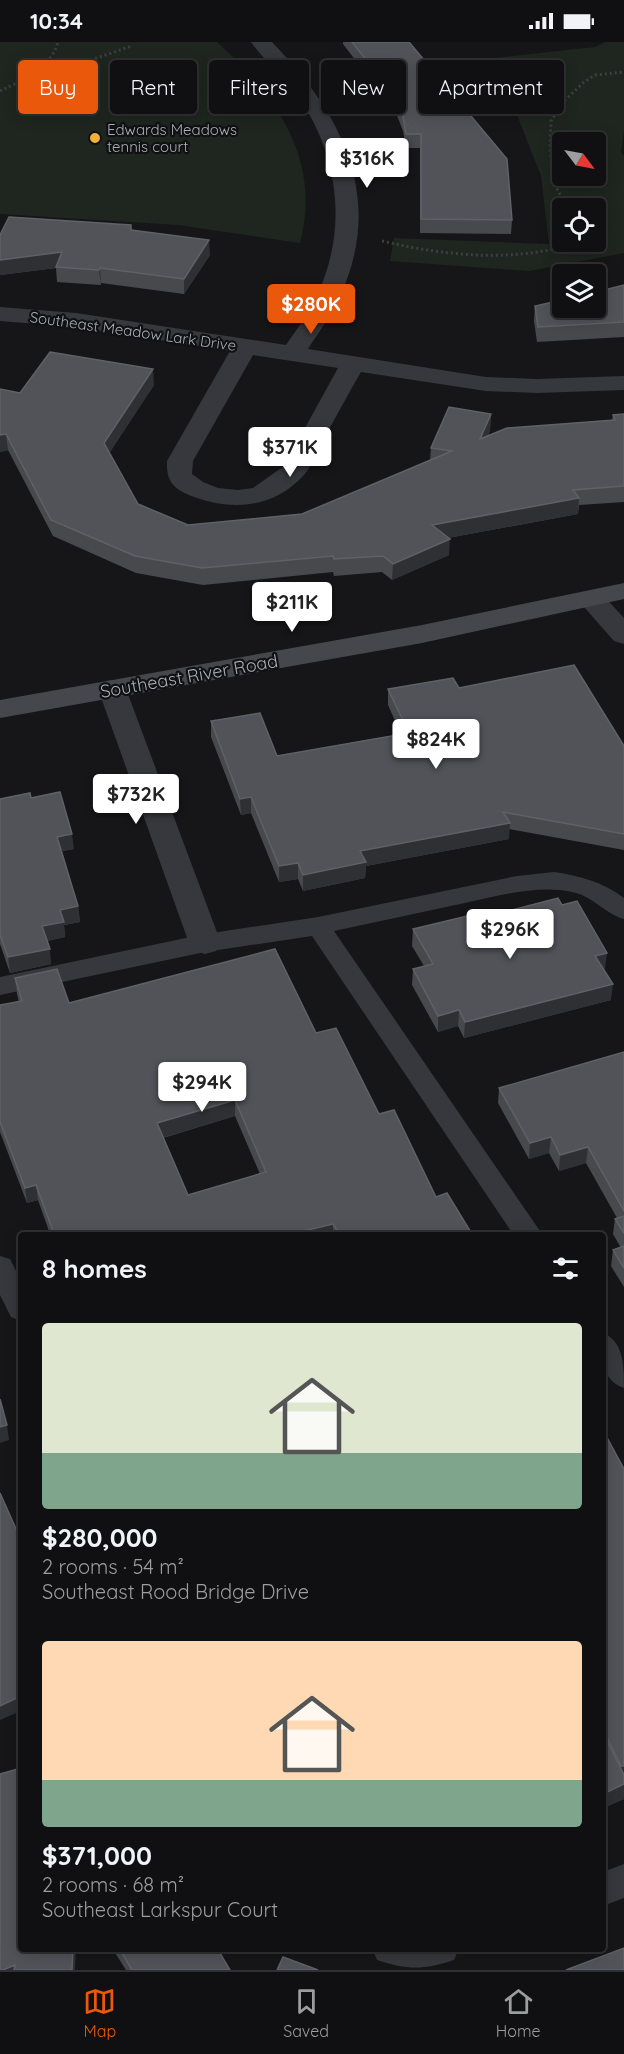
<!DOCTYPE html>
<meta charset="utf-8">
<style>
:root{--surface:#101012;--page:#19191b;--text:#f1f3f6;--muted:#9c9d9f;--line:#303032;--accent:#ea580c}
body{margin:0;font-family:Quicksand,sans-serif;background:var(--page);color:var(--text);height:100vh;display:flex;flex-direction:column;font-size:22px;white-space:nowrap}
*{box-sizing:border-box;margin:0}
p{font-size:20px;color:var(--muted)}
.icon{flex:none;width:33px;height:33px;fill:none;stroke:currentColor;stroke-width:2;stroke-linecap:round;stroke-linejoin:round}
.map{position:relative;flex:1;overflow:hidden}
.details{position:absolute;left:18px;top:1190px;width:588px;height:720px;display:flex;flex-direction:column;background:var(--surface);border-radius:6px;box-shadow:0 3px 15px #0003,0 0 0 2px var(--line)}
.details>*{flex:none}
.hud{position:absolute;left:18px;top:18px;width:588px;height:54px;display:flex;gap:12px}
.needle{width:39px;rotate:122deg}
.buttons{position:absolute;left:552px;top:90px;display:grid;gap:12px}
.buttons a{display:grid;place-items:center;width:54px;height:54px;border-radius:6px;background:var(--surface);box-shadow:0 3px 15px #0003,0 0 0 2px var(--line);font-size:30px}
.price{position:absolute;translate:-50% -51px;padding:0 14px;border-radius:6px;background:#fff;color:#222;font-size:20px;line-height:39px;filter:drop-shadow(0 2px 3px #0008)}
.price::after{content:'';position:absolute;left:50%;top:36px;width:18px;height:14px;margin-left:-9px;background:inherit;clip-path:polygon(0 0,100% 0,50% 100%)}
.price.on{background:var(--accent);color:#fff}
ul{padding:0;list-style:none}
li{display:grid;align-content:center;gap:12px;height:318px;padding:0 24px}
li span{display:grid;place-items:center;height:186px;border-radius:6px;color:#555}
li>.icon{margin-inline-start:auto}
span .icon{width:108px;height:108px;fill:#fffc;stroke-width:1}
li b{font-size:26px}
h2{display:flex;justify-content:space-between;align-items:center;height:72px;padding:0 24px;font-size:26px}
.chip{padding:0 21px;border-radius:6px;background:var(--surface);box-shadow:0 3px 15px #0003,0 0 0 2px var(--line);font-size:21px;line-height:54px}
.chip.on{background:var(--accent);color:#fff}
.status{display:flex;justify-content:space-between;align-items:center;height:42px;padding:0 30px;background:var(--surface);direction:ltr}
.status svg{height:16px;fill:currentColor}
.menu{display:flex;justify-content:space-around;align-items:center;height:84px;border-top:2px solid var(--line);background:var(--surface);font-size:16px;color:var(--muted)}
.menu a{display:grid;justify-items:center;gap:3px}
.menu .on{color:var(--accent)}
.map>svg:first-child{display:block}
.green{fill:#1e261f;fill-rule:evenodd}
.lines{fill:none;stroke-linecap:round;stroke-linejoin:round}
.path{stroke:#3d3f44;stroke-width:3;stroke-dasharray:2 3;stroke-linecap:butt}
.service{fill:#37383d;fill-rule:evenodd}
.minor{fill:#37383d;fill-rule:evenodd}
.tertiary{fill:#37383d;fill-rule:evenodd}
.secondary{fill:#45474d;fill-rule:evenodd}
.wall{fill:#47494d;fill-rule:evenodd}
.shaded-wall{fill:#2f3033}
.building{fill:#525359;stroke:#5f6168;stroke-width:1.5;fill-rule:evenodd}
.poi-dot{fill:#f2b134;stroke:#111113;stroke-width:2}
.labels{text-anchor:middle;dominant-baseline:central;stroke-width:4.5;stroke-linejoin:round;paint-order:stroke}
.far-poi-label{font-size:15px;fill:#a8adb8;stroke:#111113;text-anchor:start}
.far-street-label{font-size:15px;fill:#a8adb8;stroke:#111113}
.street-label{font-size:18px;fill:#a8adb8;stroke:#111113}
</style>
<div class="status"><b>10:34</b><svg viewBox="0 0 49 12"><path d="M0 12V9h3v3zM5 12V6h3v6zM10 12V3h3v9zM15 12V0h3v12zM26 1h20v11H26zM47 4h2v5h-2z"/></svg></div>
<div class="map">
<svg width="624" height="1928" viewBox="0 0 624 1928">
<rect width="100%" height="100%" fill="#161618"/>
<g class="green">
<path d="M 0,0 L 217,0 C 277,53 322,119 300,201 L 178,183 L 0,172 Z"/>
<path d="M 605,0 L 624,0 L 624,89 L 621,111 L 624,114 L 624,211 L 529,229 L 390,219 L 394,196 L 549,202 L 541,134 L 517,73 L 477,18 L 595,5 ZM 562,100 L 596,100 L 596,134 L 562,134 ZM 562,166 L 596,166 L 596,200 L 562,200 Z"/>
</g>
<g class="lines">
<g class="path">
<path d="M 45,22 L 81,34"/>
<path d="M 62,28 L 132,4"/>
<path d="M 0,49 C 23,38 51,26 58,0"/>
<path d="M 567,166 L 553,139 L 550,105 L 551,79 L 561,62 L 584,40 L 595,33 L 624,30"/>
<path d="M 382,199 C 446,214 507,220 572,203 L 574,200"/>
</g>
<g class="service">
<path d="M 554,830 C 580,834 603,840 624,856 L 624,877 C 605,872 593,854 572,850 C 535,842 496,855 460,862 C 418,871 376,880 334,889 L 542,1192 L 513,1192 L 312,894 L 205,910 L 0,953 L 0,935 L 205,892 L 318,875 L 517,834 Z"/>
<path d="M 0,1214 L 10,1217 L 21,1239 L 21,1279 L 11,1275 L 0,1253 Z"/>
<path d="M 603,1291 C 624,1300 624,1324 624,1346 C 599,1337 603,1314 603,1291 Z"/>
<path d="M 624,1822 L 624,1856 L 603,1864 L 603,1830 Z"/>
<path d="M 372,1906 L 459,1906 L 454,1918 C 424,1928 407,1928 377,1918 Z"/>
</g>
<g class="minor">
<path d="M 251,0 L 272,0 C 341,71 385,154 341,252 C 333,272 319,289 308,307 L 486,335 L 537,337 L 624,334 L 624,348 L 537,351 L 486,349 L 361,330 C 347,354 334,378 321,402 C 316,412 311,426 303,434 C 273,466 234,469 194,455 C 174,448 166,440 167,419 L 230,309 L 76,285 L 0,279 L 0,265 L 76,271 L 286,303 C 297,287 309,271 317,253 C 348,188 339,114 299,56 C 285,36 265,20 251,0 ZM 253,313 L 338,326 L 284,424 L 253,446 L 238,448 L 218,446 L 203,440 L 192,432 L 193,419 Z"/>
<path d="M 112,638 L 122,641 L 126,647 L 221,901 L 216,909 L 205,912 L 194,909 L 189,901 L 98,647 L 102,641 Z"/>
</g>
<path class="tertiary" d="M 591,549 L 601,551 L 624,576 L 624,602 L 614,599 L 577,557 L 581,551 Z"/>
<path class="secondary" d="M 624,541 L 624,557 L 422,601 L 0,676 L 0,658 L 422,583 Z"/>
</g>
<g class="wall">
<path d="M 343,0 L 409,0 L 512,178 L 511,192 L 420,191 L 420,106 L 406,106 L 403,89 L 396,71 L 343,2 Z"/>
<path d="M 131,188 L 210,213 L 184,252 L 101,241 L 101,243 L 57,240 L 56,226 L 0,233 Z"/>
<path d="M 624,243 L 624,295 L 537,300 L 534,279 L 535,264 Z"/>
<path d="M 154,343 L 109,411 L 138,462 L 188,483 L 302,472 L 430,418 L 431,406 L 491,372 L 490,388 L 488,394 L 612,378 L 613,373 L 624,372 L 624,460 L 579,463 L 578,472 L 448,496 L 449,513 L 392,538 L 382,530 L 334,534 L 333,530 L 203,543 L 136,531 L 53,494 L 8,408 L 0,410 L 20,351 Z"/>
<path d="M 459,646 L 624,704 L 624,808 L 509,787 L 509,797 L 366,824 L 365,836 L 303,849 L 298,837 L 279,840 L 251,771 L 241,773 L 211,695 L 211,679 L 277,714 L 401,692 L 388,663 L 388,647 Z"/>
<path d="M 31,756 L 74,807 L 62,809 L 78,864 L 80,880 L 64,883 L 65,895 L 47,899 L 51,922 L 10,931 L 0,902 L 0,757 Z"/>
<path d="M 470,879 L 605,927 L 604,927 L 611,958 L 464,996 L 458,984 L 438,990 L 412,943 L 413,927 L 424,924 L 412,904 L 413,887 Z"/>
<path d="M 15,936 L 69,961 L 316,991 L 379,1072 L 436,1155 L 472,1192 L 50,1192 L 38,1158 L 27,1161 L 0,1090 L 0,963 L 19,960 L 17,952 ZM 235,1074 L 260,1132 L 188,1153 L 163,1096 Z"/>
<path d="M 624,1010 L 624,1245 L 611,1224 L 613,1208 L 621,1206 L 613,1192 L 615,1177 L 617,1176 L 586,1121 L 559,1129 L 549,1111 L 529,1117 L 498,1061 L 499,1046 Z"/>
<path d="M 603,1388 L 624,1427 L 624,1757 L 603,1766 Z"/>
<path d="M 112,1906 L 217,1906 L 230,1928 L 126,1928 Z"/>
</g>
<g class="shaded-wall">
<path d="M 209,198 L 210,213 L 184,252 L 184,237 Z"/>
<path d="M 62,210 L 56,226 L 0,233 L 0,218 Z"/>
<path d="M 100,226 L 101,241 L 101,243 L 99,228 Z"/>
<path d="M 153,327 L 154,343 L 105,418 L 104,401 Z"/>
<path d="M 491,372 L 490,388 L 479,413 L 480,397 Z"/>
<path d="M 6,392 L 8,408 L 0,410 L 0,393 Z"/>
<path d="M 579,456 L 578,472 L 431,499 L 432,483 Z"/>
<path d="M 450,497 L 449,513 L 392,538 L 393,522 Z"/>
<path d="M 251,755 L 251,771 L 241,773 L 240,757 Z"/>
<path d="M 510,781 L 509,797 L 366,824 L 365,836 L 303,849 L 303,833 L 360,809 Z"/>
<path d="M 72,792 L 74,807 L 59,810 L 57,795 Z"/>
<path d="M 298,821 L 298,837 L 279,840 L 279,824 Z"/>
<path d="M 78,864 L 80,880 L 64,883 L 65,895 L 43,900 L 42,884 L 60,868 Z"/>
<path d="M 50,907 L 51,922 L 10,931 L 8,915 Z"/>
<path d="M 607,911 L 605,927 L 593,930 L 595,914 Z"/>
<path d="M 613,942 L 611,958 L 464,996 L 465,980 Z"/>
<path d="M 459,968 L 458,984 L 438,990 L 438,974 Z"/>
<path d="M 235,1058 L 235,1074 L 158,1097 L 157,1081 Z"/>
<path d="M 551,1095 L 549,1111 L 529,1117 L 530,1101 Z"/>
<path d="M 588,1105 L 586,1121 L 559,1129 L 560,1113 Z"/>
<path d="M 36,1143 L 38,1158 L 27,1161 L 25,1146 Z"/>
<path d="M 333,1182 L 333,1192 L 291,1192 Z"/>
<path d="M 7,1383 L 9,1398 L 0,1401 L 0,1385 Z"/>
<path d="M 21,1654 L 21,1669 L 0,1678 L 0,1664 Z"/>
<path d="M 621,1724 L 624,1724 L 624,1737 L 619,1738 Z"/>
<path d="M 624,1742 L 624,1757 L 603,1766 L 603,1752 Z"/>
<path d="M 73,1906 L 76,1906 L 75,1928 L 72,1928 Z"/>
<path d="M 15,1923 L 16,1928 L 3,1928 Z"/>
</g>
<g class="building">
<path d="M 352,0 L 409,0 L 507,117 L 512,178 L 421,177 L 421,92 L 406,92 L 403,75 L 397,57 Z"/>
<path d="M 9,175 L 131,183 L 131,188 L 209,198 L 184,237 L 100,226 L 99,228 L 56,225 L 62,210 L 0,218 L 0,193 Z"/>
<path d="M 624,243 L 624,280 L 538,285 L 535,264 L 562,258 L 562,266 L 596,266 L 596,250 Z"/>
<path d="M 50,310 L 153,327 L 104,401 L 138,462 L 188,483 L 302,472 L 452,409 L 431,406 L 449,365 L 491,372 L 480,397 L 507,386 L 615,378 L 613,373 L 624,372 L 624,444 L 573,448 L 579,456 L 432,483 L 450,497 L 393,522 L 383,514 L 334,517 L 333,514 L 202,526 L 135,514 L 51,478 L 6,392 L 0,393 L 0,347 L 20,351 Z"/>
<path d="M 574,623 L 624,704 L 624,792 L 503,770 L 510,781 L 360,809 L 366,820 L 303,833 L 298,821 L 279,824 L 251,755 L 240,757 L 211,679 L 260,671 L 277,714 L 409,691 L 388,647 L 453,636 L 459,646 Z"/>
<path d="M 60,750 L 72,792 L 57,795 L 78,864 L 60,868 L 64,880 L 42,884 L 50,907 L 8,915 L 0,893 L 0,757 L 30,751 L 31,756 Z"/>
<path d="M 558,856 L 562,863 L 577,859 L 607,911 L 595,914 L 613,942 L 465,980 L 459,968 L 438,974 L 413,927 L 433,922 L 413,887 L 467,874 L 470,879 Z"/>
<path d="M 275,907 L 316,991 L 336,986 L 379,1072 L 394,1068 L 436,1155 L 447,1151 L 472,1192 L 339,1192 L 333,1182 L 291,1192 L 54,1192 L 36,1143 L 25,1146 L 0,1080 L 0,963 L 22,959 L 15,936 L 57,927 L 69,961 ZM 235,1058 L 266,1130 L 188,1153 L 157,1081 Z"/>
<path d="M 624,1010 L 624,1169 L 588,1105 L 560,1113 L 551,1095 L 530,1101 L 499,1046 Z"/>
<path d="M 624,1174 L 624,1191 L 615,1177 Z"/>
<path d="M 624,1204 L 624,1226 L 613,1208 Z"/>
<path d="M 0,1357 L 7,1383 L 0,1385 Z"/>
<path d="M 603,1388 L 624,1427 L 624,1724 L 621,1724 L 603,1687 Z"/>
<path d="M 0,1451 L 21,1498 L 21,1654 L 0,1664 Z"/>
<path d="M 605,1695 L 624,1733 L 624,1742 L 603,1752 L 603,1696 Z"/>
<path d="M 21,1726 L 21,1906 L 73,1906 L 72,1928 L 14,1928 L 15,1923 L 3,1928 L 0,1928 L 0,1732 Z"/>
<path d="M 119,1906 L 217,1906 L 230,1928 L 132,1928 Z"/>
<path d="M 624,1906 L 624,1928 L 566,1928 Z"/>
<path d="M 283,1915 L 318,1928 L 277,1928 Z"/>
</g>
<circle class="poi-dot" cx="95" cy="96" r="6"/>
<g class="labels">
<g class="far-poi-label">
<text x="107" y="87">Edwards Meadows<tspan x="107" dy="17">tennis court</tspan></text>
</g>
<g class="far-street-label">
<text transform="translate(133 289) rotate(8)">Southeast Meadow Lark Drive</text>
</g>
<g class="street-label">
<text transform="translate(189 634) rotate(-10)">Southeast River Road</text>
</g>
</g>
</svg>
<div class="buttons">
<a><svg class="needle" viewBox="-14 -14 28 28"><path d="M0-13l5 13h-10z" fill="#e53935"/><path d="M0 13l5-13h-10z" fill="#9c9d9f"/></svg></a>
<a><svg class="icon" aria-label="locate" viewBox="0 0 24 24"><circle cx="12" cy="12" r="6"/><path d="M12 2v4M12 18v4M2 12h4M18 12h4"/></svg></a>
<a><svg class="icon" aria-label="layers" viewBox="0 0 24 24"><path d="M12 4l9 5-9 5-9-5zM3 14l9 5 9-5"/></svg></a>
</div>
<b class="price" style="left:367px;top:147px">$316K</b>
<b class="price on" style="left:311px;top:293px">$280K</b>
<b class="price" style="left:290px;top:436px">$371K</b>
<b class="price" style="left:292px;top:591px">$211K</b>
<b class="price" style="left:436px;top:728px">$824K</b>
<b class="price" style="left:136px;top:783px">$732K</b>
<b class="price" style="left:510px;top:918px">$296K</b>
<b class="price" style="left:202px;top:1071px">$294K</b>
<div class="hud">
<a class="chip on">Buy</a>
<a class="chip">Rent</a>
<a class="chip">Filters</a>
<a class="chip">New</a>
<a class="chip">Apartment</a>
</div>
<section class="details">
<h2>8 homes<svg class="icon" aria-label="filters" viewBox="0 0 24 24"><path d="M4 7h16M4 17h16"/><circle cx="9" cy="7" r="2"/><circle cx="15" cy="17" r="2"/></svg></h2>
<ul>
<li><span style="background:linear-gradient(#dfe7d0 70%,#7fa58c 0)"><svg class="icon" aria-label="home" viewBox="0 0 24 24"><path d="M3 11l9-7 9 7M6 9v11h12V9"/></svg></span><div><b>$280,000</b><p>2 rooms · 54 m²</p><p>Southeast Rood Bridge Drive</p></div></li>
<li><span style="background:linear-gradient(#ffd9b3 75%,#7fa58c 0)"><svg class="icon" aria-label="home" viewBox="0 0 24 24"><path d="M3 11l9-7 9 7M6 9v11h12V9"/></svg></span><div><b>$371,000</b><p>2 rooms · 68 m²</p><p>Southeast Larkspur Court</p></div></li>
</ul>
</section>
</div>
<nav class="menu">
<a class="on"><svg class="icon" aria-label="map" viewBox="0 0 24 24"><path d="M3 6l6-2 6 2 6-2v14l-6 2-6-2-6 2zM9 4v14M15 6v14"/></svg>Map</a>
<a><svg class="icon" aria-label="saved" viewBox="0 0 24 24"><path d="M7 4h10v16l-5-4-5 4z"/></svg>Saved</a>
<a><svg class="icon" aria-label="home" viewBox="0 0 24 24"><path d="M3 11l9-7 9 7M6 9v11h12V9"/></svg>Home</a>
</nav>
